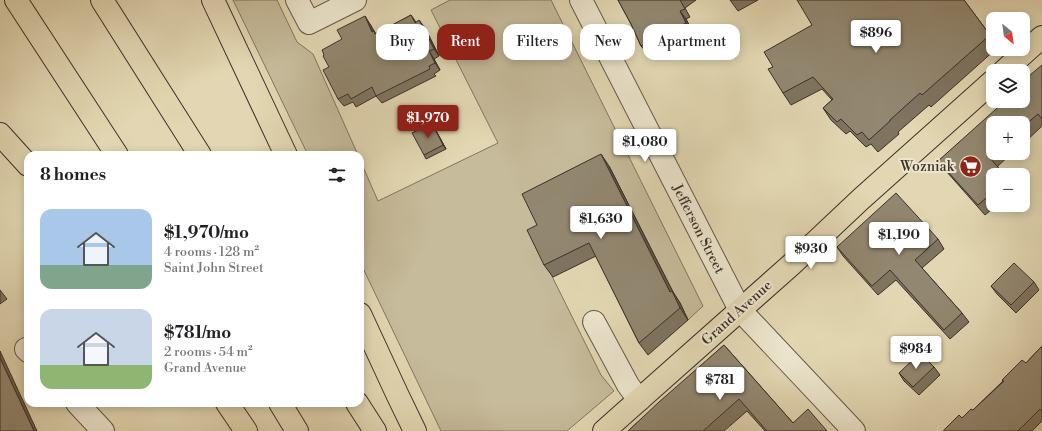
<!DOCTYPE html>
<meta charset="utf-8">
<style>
:root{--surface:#fff;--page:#f2f2f2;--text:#202124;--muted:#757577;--accent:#8f2418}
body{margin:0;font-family:"Libre Bodoni",serif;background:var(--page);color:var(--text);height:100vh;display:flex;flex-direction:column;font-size:15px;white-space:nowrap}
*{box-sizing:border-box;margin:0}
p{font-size:13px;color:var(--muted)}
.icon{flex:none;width:22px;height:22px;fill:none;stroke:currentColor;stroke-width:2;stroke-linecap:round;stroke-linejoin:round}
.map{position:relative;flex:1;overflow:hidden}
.side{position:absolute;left:24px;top:151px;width:340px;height:256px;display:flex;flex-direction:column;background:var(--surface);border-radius:12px;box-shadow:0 2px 10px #0003}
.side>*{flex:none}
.top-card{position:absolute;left:376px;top:24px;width:380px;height:36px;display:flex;gap:8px}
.needle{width:26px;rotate:151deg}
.fabs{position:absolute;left:986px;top:12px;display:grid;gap:8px}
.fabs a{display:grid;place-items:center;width:44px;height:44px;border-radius:8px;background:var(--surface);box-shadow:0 2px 10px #0003;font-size:20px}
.price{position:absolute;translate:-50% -34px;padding:0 9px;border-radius:4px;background:#fff;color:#222;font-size:13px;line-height:26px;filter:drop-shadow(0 1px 2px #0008)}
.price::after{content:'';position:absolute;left:50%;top:24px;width:12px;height:9px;margin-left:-6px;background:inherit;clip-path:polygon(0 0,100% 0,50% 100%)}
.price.active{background:var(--accent);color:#fff}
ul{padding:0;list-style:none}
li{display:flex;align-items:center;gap:12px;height:100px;padding:0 16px}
li span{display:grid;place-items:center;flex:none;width:112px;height:80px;border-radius:12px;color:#555}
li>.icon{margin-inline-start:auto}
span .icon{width:48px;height:48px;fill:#fffc;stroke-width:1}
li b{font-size:17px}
h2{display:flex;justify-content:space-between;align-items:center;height:48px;padding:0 16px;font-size:17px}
.tag{padding:0 14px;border-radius:12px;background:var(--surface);box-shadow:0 2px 10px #0003;font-size:14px;line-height:36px}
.tag.active{background:var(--accent);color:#fff}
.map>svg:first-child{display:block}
.green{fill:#c6bb9b;stroke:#807662}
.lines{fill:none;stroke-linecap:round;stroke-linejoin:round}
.minor-casing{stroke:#655a4a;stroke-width:24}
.major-casing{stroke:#3b3028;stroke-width:24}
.highway-casing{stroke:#3b3028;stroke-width:24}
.minor{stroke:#ece5cd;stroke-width:22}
.major{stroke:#e2d7b2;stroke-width:22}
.highway{stroke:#e2d7b2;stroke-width:22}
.wall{fill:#7e7460;stroke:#3b3028}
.shaded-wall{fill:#665e4e;stroke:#3b3028}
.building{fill:#928770;stroke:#3b3028}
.labels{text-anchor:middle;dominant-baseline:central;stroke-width:4;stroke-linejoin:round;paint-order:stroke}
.poi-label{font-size:14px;fill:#3b3028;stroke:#ece5cd;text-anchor:end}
.street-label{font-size:14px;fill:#3b3028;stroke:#ece5cd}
</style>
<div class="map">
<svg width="1042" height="431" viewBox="0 0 1042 431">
<rect width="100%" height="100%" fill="#e2d7b2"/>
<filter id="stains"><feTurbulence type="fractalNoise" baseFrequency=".005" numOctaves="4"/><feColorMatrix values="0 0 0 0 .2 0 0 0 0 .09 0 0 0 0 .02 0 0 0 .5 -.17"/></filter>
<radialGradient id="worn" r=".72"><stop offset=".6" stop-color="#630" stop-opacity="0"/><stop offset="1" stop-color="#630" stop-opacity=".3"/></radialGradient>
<g class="green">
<path d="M 233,0 L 277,0 L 297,42 L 313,54 L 358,155 L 308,155 Z"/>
<path d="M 450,0 L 551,0 L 703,306 L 688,320 L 680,303 L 678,304 L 609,166 L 545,237 L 535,242 L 601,375 L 614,391 L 567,431 L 441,431 L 360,262 L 360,160 L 378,201 L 498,143 L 431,10 Z"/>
</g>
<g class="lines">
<defs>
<g id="minor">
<path d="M 297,0 L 309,23 L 355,0"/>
<path d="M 581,0 L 740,310 L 854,431"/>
<path d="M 594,322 L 628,385 L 639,400"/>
<path d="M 26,349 L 28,351"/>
<path d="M 77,403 L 103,431"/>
</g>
<g id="major">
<path d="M 1004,71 L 1042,37"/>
<path d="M 604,431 L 792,264 L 861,199 L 993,81"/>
</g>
<g id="highway">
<path d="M 16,0 L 117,155"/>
<path d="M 102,0 L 200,155"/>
<path d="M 213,0 L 286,155"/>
<path d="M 0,134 L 28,165"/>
<path d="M 360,314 L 398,396 L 415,431"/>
<path d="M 227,403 L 246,431"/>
<path d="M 280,403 L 297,431"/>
<path d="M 357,403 L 375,431"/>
</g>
</defs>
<use href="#minor" class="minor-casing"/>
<use href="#major" class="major-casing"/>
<use href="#highway" class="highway-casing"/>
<use href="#minor" class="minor"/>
<use href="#major" class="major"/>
<use href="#highway" class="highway"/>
</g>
<g class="wall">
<path d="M 618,0 L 696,0 L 685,8 L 690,17 L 686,19 L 692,31 L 647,53 L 641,46 L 631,24 Z"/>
<path d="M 730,0 L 758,0 L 738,11 Z"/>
<path d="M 964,0 L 993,39 L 993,49 L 996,49 L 931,107 L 929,105 L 898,132 L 899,134 L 878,152 L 871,144 L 866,147 L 850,131 L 846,134 L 831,120 L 823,108 L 832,100 L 822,89 L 791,105 L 783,93 L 773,67 L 812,25 Z"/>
<path d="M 411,15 L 416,22 L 425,28 L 439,56 L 434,59 L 440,70 L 434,74 L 436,76 L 382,103 L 376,96 L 356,107 L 353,102 L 344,106 L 338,99 L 329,67 L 370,24 L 376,34 Z"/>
<path d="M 1042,65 L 1042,126 L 1023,144 L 1023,123 L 993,153 L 1012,153 L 998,166 L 993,175 L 993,205 L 997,205 L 985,215 L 946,171 L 938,161 L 1023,101 Z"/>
<path d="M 434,127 L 446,149 L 426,159 L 424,155 Z"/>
<path d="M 609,166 L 673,292 L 680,303 L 688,320 L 648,355 L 639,343 L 596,256 L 553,277 L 544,265 L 537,225 Z"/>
<path d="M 938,239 L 944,249 L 922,268 L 962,313 L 969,322 L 950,339 L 896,280 L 878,295 L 843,256 L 837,247 Z"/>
<path d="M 1034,282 L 1039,290 L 1016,313 L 997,294 L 991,286 Z"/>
<path d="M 0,290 L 7,299 L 0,304 Z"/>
<path d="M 724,345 L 793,423 L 827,431 L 765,431 L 747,411 L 724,431 L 628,431 Z"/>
<path d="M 1042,346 L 1042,421 L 1032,431 L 943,431 L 973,410 L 1003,381 L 1002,380 L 1026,363 Z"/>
<path d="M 934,367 L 940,375 L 919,395 L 904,381 L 899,373 Z"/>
</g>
<g class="shaded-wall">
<path d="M 680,11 L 686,19 L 692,31 L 686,23 Z"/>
<path d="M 365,16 L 370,24 L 378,40 L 372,32 Z"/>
<path d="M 419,20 L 425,28 L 439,56 L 434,49 Z"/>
<path d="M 429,51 L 434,59 L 440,70 L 435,63 Z"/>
<path d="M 432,123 L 434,127 L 446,149 L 443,145 Z"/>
<path d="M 601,154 L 609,166 L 673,292 L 680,303 L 688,320 L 670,292 Z"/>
<path d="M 0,351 L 37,431 L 34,431 L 0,358 Z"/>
</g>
<g class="building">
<path d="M 618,0 L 680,0 L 685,9 L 680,11 L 686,23 L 641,46 L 631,24 Z"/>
<path d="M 797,0 L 964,0 L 990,35 L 922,95 L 920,93 L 890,120 L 890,121 L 869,140 L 862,132 L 857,135 L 841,119 L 837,122 L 823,108 L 833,99 L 813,77 L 783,93 L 768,69 L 773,67 L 764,52 L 812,25 Z"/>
<path d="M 411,15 L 415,23 L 419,20 L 434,49 L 429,51 L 435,63 L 429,66 L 430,69 L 376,96 L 372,87 L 351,99 L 348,94 L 338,99 L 323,70 L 329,67 L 323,56 L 324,55 L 322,50 L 342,39 L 337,30 L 365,16 L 372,32 L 374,31 L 375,34 Z"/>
<path d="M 1042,65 L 1042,119 L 1038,114 L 1023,127 L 1023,123 L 993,123 L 993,153 L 994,153 L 989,157 L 1005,175 L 993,175 L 993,192 L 978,205 L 938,161 L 1005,101 L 1023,101 L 1023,81 Z"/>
<path d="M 432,123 L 443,145 L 424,155 L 412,133 Z"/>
<path d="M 601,154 L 670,292 L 672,291 L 680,308 L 639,343 L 589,243 L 544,265 L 527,230 L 537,225 L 522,194 Z"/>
<path d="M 896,193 L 938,239 L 915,260 L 962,313 L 944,330 L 890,270 L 872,286 L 837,247 Z"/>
<path d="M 1014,263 L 1034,282 L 1011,305 L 991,286 Z"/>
<path d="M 724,345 L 793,423 L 808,409 L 827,431 L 767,431 L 739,399 L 703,431 L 628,431 L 659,402 Z"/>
<path d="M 1042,346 L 1042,411 L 1040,409 L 1018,431 L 943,431 L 959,415 L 962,418 L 971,409 L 973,410 L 1004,381 L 1002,380 L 1022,360 L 1026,363 Z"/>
<path d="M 920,353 L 934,367 L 913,387 L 899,373 Z"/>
<path d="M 0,358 L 34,431 L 0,431 Z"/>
</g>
<defs>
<symbol id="supermarket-disc" viewBox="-11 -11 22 22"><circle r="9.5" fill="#8f2418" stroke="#ece5cd"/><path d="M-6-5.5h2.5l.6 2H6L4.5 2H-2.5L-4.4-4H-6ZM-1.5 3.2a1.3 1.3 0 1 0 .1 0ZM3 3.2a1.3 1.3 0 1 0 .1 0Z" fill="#fff"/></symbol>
</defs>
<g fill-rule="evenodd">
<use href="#supermarket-disc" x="958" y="154" width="25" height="25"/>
</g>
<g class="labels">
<g class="poi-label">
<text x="954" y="167">Wozniak</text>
</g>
<g class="street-label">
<text transform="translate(698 229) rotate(63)">Jefferson Street</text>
<text transform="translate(737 313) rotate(-42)">Grand Avenue</text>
</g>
</g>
<rect width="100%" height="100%" filter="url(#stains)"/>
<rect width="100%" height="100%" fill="url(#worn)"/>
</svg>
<div class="fabs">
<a><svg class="needle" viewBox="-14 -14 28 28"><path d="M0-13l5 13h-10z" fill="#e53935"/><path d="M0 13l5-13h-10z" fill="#757577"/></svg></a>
<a><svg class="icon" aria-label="layers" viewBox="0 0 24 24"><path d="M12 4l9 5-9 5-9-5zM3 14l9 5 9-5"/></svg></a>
<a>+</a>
<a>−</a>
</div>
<b class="price" style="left:876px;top:54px">$896</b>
<b class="price active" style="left:428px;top:139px">$1,970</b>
<b class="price" style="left:645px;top:163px">$1,080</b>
<b class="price" style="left:601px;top:240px">$1,630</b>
<b class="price" style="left:899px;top:256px">$1,190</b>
<b class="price" style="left:811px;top:270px">$930</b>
<b class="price" style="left:916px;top:370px">$984</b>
<b class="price" style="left:720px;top:401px">$781</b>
<div class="top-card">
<a class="tag">Buy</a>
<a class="tag active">Rent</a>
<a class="tag">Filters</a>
<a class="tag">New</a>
<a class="tag">Apartment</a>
</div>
<section class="side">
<h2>8 homes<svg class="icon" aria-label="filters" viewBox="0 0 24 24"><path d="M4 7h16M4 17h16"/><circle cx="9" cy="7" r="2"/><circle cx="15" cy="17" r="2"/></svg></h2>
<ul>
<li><span style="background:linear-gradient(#a9c7e8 70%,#7fa58c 0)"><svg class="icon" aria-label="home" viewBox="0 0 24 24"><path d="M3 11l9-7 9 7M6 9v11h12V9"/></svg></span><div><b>$1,970/mo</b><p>4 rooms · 128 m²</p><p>Saint John Street</p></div></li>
<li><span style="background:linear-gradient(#c9d6e8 70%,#8fb573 0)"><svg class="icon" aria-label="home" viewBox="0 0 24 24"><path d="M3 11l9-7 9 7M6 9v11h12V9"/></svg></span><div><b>$781/mo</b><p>2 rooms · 54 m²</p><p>Grand Avenue</p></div></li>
</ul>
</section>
</div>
